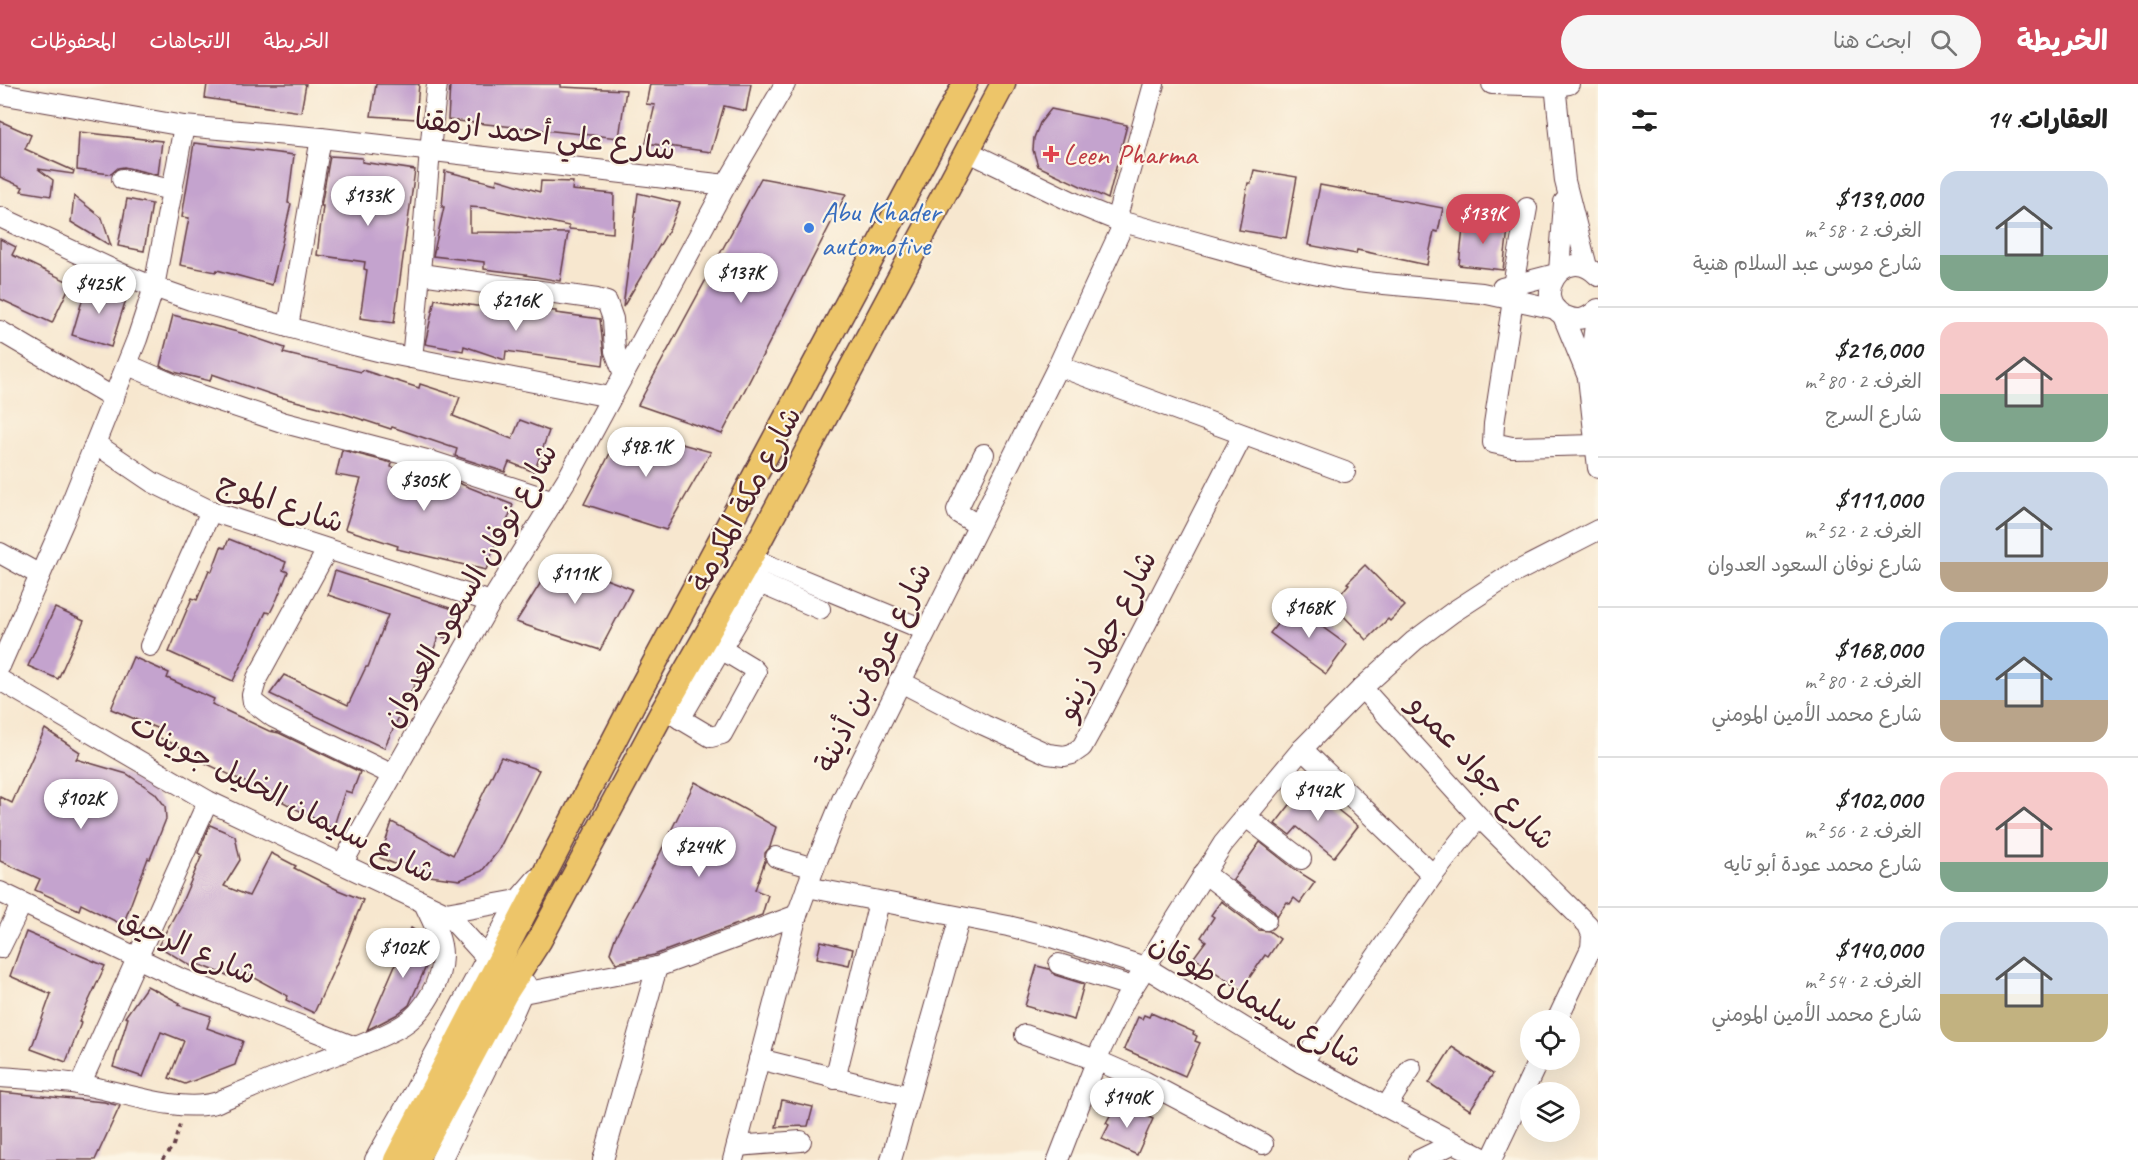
<!DOCTYPE html>
<html lang="ar">
<meta charset="utf-8">
<style>
:root{--surface:#fff;--page:#f6f6f6;--text:#222;--muted:#767676;--line:#e0e0e0;--accent:#d1495b}
body{margin:0;font-family:Caveat,"Playpen Sans Arabic",sans-serif;background:var(--page);color:var(--text);direction:rtl;height:100vh;display:flex;flex-direction:column;font-size:22px;white-space:nowrap}
*{box-sizing:border-box;margin:0}
p{font-size:20px;color:var(--muted)}
.icon{flex:none;width:33px;height:33px;fill:none;stroke:currentColor;stroke-width:2;stroke-linecap:round;stroke-linejoin:round}
.map{position:relative;flex:1;overflow:hidden;direction:ltr}
.side{display:flex;flex-direction:column;background:var(--surface);width:540px}
.side>*{flex:none}
.fabs{position:absolute;left:1520px;top:926px;display:grid;gap:12px}
.fabs a{display:grid;place-items:center;width:60px;height:60px;border-radius:50%;background:var(--surface);box-shadow:0 6px 24px #0002;font-size:30px}
.price{position:absolute;translate:-50% -51px;padding:0 14px;border-radius:21px;background:#fff;color:#222;font-size:20px;line-height:39px;filter:drop-shadow(0 2px 3px #0008)}
.price::after{content:'';position:absolute;left:50%;top:36px;width:18px;height:14px;margin-left:-9px;background:inherit;clip-path:polygon(0 0,100% 0,50% 100%)}
.price.current{background:var(--accent);color:#fff}
ul{padding:0;list-style:none}
li{display:flex;align-items:center;gap:18px;height:150px;padding:0 30px}
li+li{border-top:2px solid var(--line)}
li span{display:grid;place-items:center;flex:none;width:168px;height:120px;border-radius:18px;color:#555}
li>.icon{margin-inline-start:auto}
span .icon{width:72px;height:72px;fill:#fffc;stroke-width:1}
li b{font-size:26px}
h2{display:flex;justify-content:space-between;align-items:center;height:72px;padding:0 30px;font-size:26px}
header{display:flex;align-items:center;gap:36px;box-sizing:border-box;height:84px;padding:0 30px;background:var(--accent);color:#fff}
header strong{font-size:28px}
nav{display:flex;gap:33px;margin-inline-start:auto;font-size:21px}
.search{width:420px;height:54px;background:var(--page);display:flex;align-items:center;gap:15px;box-sizing:border-box;padding:0 21px;border-radius:33px;color:var(--muted);font-size:22px}
main{display:flex;flex:1;min-height:0}
.map>svg:first-child{display:block}
.building{fill:#c4a3ce}
.lines{fill:none;stroke-linecap:round;stroke-linejoin:round}
.minor-casing{stroke:#643d44;stroke-width:22}
.major-casing{stroke:#643d44;stroke-width:27}
.path{stroke:#643d44;stroke-width:3;stroke-dasharray:4.5 4.5;stroke-linecap:butt}
.minor{stroke:#fff;stroke-width:20}
.major{stroke:#edc569;stroke-width:24}
.health-dot{fill:#e0444e;stroke:#fcf5e5;stroke-width:2}
.shop-dot{fill:#3f7fe0;stroke:#fcf5e5;stroke-width:2}
.labels{text-anchor:middle;dominant-baseline:central;stroke-width:4.5;stroke-linejoin:round;paint-order:stroke}
.street-label{font-size:30px;fill:#4a1f2b;stroke:#fcf5e5}
.health-label{font-size:30px;fill:#be3a42;stroke:#fcf5e5;text-anchor:start}
.shop-label{font-size:30px;fill:#366cbe;stroke:#fcf5e5;text-anchor:start}
</style>
<header>
<strong>الخريطة</strong>
<div class="search"><svg class="icon" aria-label="search" viewBox="0 0 24 24"><circle cx="10" cy="10" r="6"/><path d="M15 15l6 6"/></svg>ابحث هنا</div>
<nav><a>الخريطة</a><a>الاتجاهات</a><a>المحفوظات</a></nav>
</header>
<main>
<section class="side">
<h2>العقارات: 14<svg class="icon" aria-label="filters" viewBox="0 0 24 24"><path d="M4 7h16M4 17h16"/><circle cx="9" cy="7" r="2"/><circle cx="15" cy="17" r="2"/></svg></h2>
<ul>
<li><span style="background:linear-gradient(#c9d6e8 70%,#7fa58c 0)"><svg class="icon" aria-label="home" viewBox="0 0 24 24"><path d="M3 11l9-7 9 7M6 9v11h12V9"/></svg></span><div><b>$139,000</b><p>الغرف: 2 · 58 m²</p><p>شارع موسى عبد السلام هنية</p></div></li>
<li><span style="background:linear-gradient(#f6c9c9 60%,#7fa58c 0)"><svg class="icon" aria-label="home" viewBox="0 0 24 24"><path d="M3 11l9-7 9 7M6 9v11h12V9"/></svg></span><div><b>$216,000</b><p>الغرف: 2 · 80 m²</p><p>شارع السرج</p></div></li>
<li><span style="background:linear-gradient(#c9d6e8 75%,#b9a48a 0)"><svg class="icon" aria-label="home" viewBox="0 0 24 24"><path d="M3 11l9-7 9 7M6 9v11h12V9"/></svg></span><div><b>$111,000</b><p>الغرف: 2 · 52 m²</p><p>شارع نوفان السعود العدوان</p></div></li>
<li><span style="background:linear-gradient(#a9c7e8 65%,#b9a48a 0)"><svg class="icon" aria-label="home" viewBox="0 0 24 24"><path d="M3 11l9-7 9 7M6 9v11h12V9"/></svg></span><div><b>$168,000</b><p>الغرف: 2 · 80 m²</p><p>شارع محمد الأمين المومني</p></div></li>
<li><span style="background:linear-gradient(#f6c9c9 75%,#7fa58c 0)"><svg class="icon" aria-label="home" viewBox="0 0 24 24"><path d="M3 11l9-7 9 7M6 9v11h12V9"/></svg></span><div><b>$102,000</b><p>الغرف: 2 · 56 m²</p><p>شارع محمد عودة أبو تايه</p></div></li>
<li><span style="background:linear-gradient(#c9d6e8 60%,#c2b280 0)"><svg class="icon" aria-label="home" viewBox="0 0 24 24"><path d="M3 11l9-7 9 7M6 9v11h12V9"/></svg></span><div><b>$140,000</b><p>الغرف: 2 · 54 m²</p><p>شارع محمد الأمين المومني</p></div></li>
</ul>
</section>
<div class="map">
<svg width="1598" height="1076" viewBox="0 0 1598 1076">
<rect width="100%" height="100%" fill="#fcf5e5"/>
<filter id="ink" filterUnits="userSpaceOnUse"><feTurbulence type="fractalNoise" baseFrequency=".0167" numOctaves="2"/><feDisplacementMap in="SourceGraphic" scale="12" xChannelSelector="R" yChannelSelector="G"/><feConvolveMatrix kernelMatrix="1 2 1 2 8 2 1 2 1" color-interpolation-filters="sRGB"/></filter>
<filter id="wash" filterUnits="userSpaceOnUse"><feTurbulence type="fractalNoise" baseFrequency=".008" numOctaves="4" result="noise"/><feDisplacementMap in="SourceGraphic" scale="24" xChannelSelector="R" yChannelSelector="G"/><feGaussianBlur stdDeviation="1.35" result="paint"/><feColorMatrix in="noise" values="0 0 0 0 0 0 0 0 0 0 0 0 0 0 0 0 0 1.4 0 .05"/><feComposite in="paint" operator="in"/></filter>
<g filter="url(#wash)">
<rect width="100%" height="100%" fill="#f7e7cf"/>
<g id="blocks">
<g class="building">
<path d="M 207,0 L 306,0 L 301,28 L 205,14 Z"/>
<path d="M 376,0 L 419,0 L 416,35 L 371,32 Z"/>
<path d="M 450,0 L 561,0 L 561,3 L 626,6 L 619,54 L 448,36 Z"/>
<path d="M 650,0 L 751,0 L 746,27 L 724,22 L 711,68 L 646,59 L 655,21 L 646,20 Z"/>
<path d="M 1051,25 L 1127,41 L 1108,115 L 1038,82 L 1033,66 L 1034,54 L 1040,39 Z"/>
<path d="M 0,37 L 31,51 L 25,65 L 74,87 L 73,90 L 38,85 L 53,96 L 51,112 L 21,107 L 23,103 L 0,93 Z"/>
<path d="M 79,48 L 162,57 L 158,91 L 124,83 L 118,84 L 111,90 L 77,86 Z"/>
<path d="M 194,59 L 294,71 L 288,119 L 291,120 L 272,201 L 217,186 L 216,188 L 180,181 L 189,134 L 182,133 Z"/>
<path d="M 330,72 L 362,74 L 362,78 L 415,86 L 394,239 L 360,234 L 367,186 L 364,185 L 365,178 L 317,171 L 323,122 L 321,122 Z"/>
<path d="M 1254,86 L 1297,93 L 1286,154 L 1239,146 L 1248,99 L 1251,99 Z"/>
<path d="M 445,87 L 496,100 L 497,95 L 540,108 L 541,97 L 573,98 L 572,106 L 614,110 L 613,149 L 569,145 L 569,142 L 485,124 L 470,123 L 470,148 L 568,149 L 560,197 L 525,191 L 526,190 L 484,185 L 484,178 L 433,172 L 444,123 L 442,123 Z"/>
<path d="M 761,94 L 846,110 L 722,350 L 638,321 Z"/>
<path d="M 1320,101 L 1443,124 L 1438,148 L 1434,147 L 1427,181 L 1357,166 L 1356,170 L 1308,161 Z"/>
<path d="M 638,109 L 680,119 L 670,144 L 623,223 Z"/>
<path d="M 74,112 L 102,134 L 111,162 L 71,138 Z"/>
<path d="M 127,115 L 152,120 L 144,167 L 118,162 Z"/>
<path d="M 1482,135 L 1498,137 L 1497,144 L 1508,145 L 1503,186 L 1459,181 L 1464,136 L 1482,138 Z"/>
<path d="M 0,155 L 16,163 L 12,171 L 71,199 L 52,239 L 0,215 Z"/>
<path d="M 87,200 L 127,212 L 111,263 L 72,251 Z"/>
<path d="M 435,215 L 476,222 L 509,222 L 508,224 L 556,227 L 556,229 L 600,235 L 604,272 L 603,281 L 506,267 L 505,276 L 464,262 L 463,267 L 425,260 Z"/>
<path d="M 173,231 L 241,249 L 285,264 L 283,269 L 361,288 L 362,286 L 419,304 L 420,300 L 460,313 L 453,332 L 512,355 L 520,336 L 549,347 L 534,388 L 509,378 L 505,388 L 455,372 L 457,365 L 392,343 L 391,345 L 342,329 L 276,312 L 212,290 L 210,297 L 174,288 L 160,282 Z"/>
<path d="M 623,344 L 711,368 L 666,446 L 584,420 Z"/>
<path d="M 342,366 L 392,379 L 391,383 L 451,396 L 513,421 L 502,451 L 499,450 L 486,486 L 397,465 L 398,462 L 345,445 L 361,395 L 336,391 Z"/>
<path d="M 229,455 L 286,478 L 283,486 L 288,488 L 277,515 L 270,529 L 266,528 L 233,597 L 169,568 L 192,514 L 197,516 L 209,486 L 212,487 L 221,463 L 225,464 Z"/>
<path d="M 555,476 L 632,505 L 600,566 L 516,538 Z"/>
<path d="M 1365,481 L 1405,522 L 1390,537 L 1388,535 L 1367,556 L 1332,520 L 1349,500 L 1347,499 Z"/>
<path d="M 335,487 L 456,526 L 447,554 L 439,552 L 423,592 L 419,591 L 384,664 L 270,610 L 284,591 L 348,621 L 366,583 L 368,583 L 388,531 L 328,511 Z"/>
<path d="M 1292,521 L 1347,561 L 1326,590 L 1270,549 Z"/>
<path d="M 55,524 L 84,537 L 58,595 L 28,582 Z"/>
<path d="M 133,573 L 169,589 L 167,594 L 214,615 L 212,620 L 269,647 L 279,649 L 360,688 L 352,709 L 345,707 L 333,745 L 278,715 L 277,717 L 245,704 L 247,699 L 205,679 L 207,675 L 158,653 L 161,646 L 111,625 Z"/>
<path d="M 45,645 L 80,668 L 76,675 L 127,690 L 155,709 L 165,722 L 166,735 L 150,775 L 148,774 L 123,841 L 81,820 L 79,826 L 35,806 L 40,795 L 0,777 L 0,713 L 12,719 Z"/>
<path d="M 501,673 L 539,686 L 498,767 L 482,787 L 460,796 L 422,791 L 380,774 L 392,738 L 453,771 Z"/>
<path d="M 695,698 L 776,743 L 770,763 L 765,769 L 765,777 L 755,806 L 768,811 L 762,831 L 654,871 L 616,879 L 610,869 L 615,854 L 660,769 Z"/>
<path d="M 1303,704 L 1316,712 L 1318,710 L 1358,742 L 1334,773 L 1297,743 L 1290,751 L 1275,740 Z"/>
<path d="M 210,741 L 235,752 L 240,776 L 224,802 L 249,812 L 271,769 L 296,782 L 294,784 L 338,806 L 363,816 L 344,863 L 314,929 L 286,916 L 288,912 L 246,889 L 242,897 L 198,880 L 196,885 L 158,862 L 181,820 L 202,771 L 198,769 Z"/>
<path d="M 1260,758 L 1294,785 L 1315,798 L 1300,819 L 1294,814 L 1290,820 L 1287,818 L 1277,832 L 1273,826 L 1233,796 Z"/>
<path d="M 1221,817 L 1259,846 L 1269,847 L 1280,855 L 1268,873 L 1265,871 L 1241,906 L 1194,873 L 1206,857 L 1201,853 L 1214,833 L 1211,831 Z"/>
<path d="M 411,844 L 419,849 L 428,860 L 428,878 L 409,921 L 396,931 L 367,946 Z"/>
<path d="M 26,848 L 105,882 L 79,938 L 81,939 L 66,978 L 31,965 L 51,910 L 10,892 Z"/>
<path d="M 821,857 L 853,865 L 849,881 L 817,874 Z"/>
<path d="M 1037,882 L 1049,885 L 1055,891 L 1084,900 L 1074,936 L 1025,922 Z"/>
<path d="M 147,902 L 180,919 L 178,921 L 211,932 L 207,944 L 243,957 L 235,981 L 185,1000 L 169,994 L 184,957 L 161,948 L 143,993 L 113,983 L 128,934 L 125,933 Z"/>
<path d="M 1151,929 L 1194,948 L 1193,950 L 1197,952 L 1195,957 L 1200,959 L 1185,992 L 1124,965 L 1138,933 L 1142,935 L 1144,931 L 1149,933 Z"/>
<path d="M 1452,963 L 1493,990 L 1470,1026 L 1429,999 Z"/>
<path d="M 0,1008 L 104,1018 L 120,1022 L 95,1076 L 0,1076 Z"/>
<path d="M 782,1016 L 813,1023 L 808,1042 L 776,1043 Z"/>
<path d="M 1117,1019 L 1153,1035 L 1137,1071 L 1102,1055 L 1109,1041 L 1106,1039 Z"/>
</g>
</g>
</g>
<g filter="url(#ink)">
<use href="#blocks" fill-opacity="0" stroke="#643d44" stroke-width="1.5"/>
<g class="lines">
<defs>
<g id="minor">
<path d="M 1492,0 L 1555,2 L 1569,0"/>
<path d="M 1555,0 L 1565,97 L 1587,183"/>
<path d="M 0,10 L 184,42 L 321,54 L 726,101"/>
<path d="M 967,67 L 1079,121 L 1116,136 L 1290,184 L 1342,195 L 1384,200 L 1482,209 L 1556,225"/>
<path d="M 122,95 L 172,106"/>
<path d="M 0,133 L 120,189 L 154,203 L 191,216 L 346,259 L 386,269 L 610,313"/>
<path d="M 1116,136 L 1154,0"/>
<path d="M 1559,188 L 1564,118"/>
<path d="M 421,190 L 597,215 L 607,218 L 613,235 L 615,267 L 623,288"/>
<path d="M 1598,192 C 1564,156 1527,219 1568,233 C 1580,238 1589,233 1598,225"/>
<path d="M 1513,201 L 1527,124"/>
<path d="M 1502,204 L 1556,190"/>
<path d="M 1513,216 L 1494,340 L 1493,359 L 1512,363 L 1596,361"/>
<path d="M 1563,232 L 1588,293 L 1598,384"/>
<path d="M 288,243 L 321,54"/>
<path d="M 0,247 L 114,314"/>
<path d="M 412,274 C 422,183 426,91 437,0"/>
<path d="M 128,281 L 189,307 L 285,339 L 434,378 L 554,417"/>
<path d="M 1058,282 L 1345,388"/>
<path d="M 1588,293 L 1597,226"/>
<path d="M 96,360 L 152,398 L 211,427 L 491,518"/>
<path d="M 978,439 L 973,438 L 958,429 L 957,426 L 984,370"/>
<path d="M 327,466 L 257,594 L 252,611 L 253,618 L 273,633 L 393,691"/>
<path d="M 0,469 L 40,491"/>
<path d="M 750,474 L 925,546"/>
<path d="M 748,494 L 820,525"/>
<path d="M 150,562 L 211,427"/>
<path d="M 0,582 L 64,437 L 137,255 L 154,203 L 184,42"/>
<path d="M 0,596 L 208,717 L 446,829 L 486,873"/>
<path d="M 899,597 L 984,641 L 1048,670 L 1064,672 L 1072,670 L 1082,663 L 1093,643 L 1243,351"/>
<path d="M 1362,604 L 1479,733 L 1588,841 L 1592,851 L 1591,864 L 1557,936"/>
<path d="M 664,625 L 711,653 L 722,650 L 756,588 L 751,583 L 721,565"/>
<path d="M 680,635 L 760,499"/>
<path d="M 1302,665 L 1433,791"/>
<path d="M 1245,732 L 1301,775"/>
<path d="M 776,773 L 814,784"/>
<path d="M 342,780 L 491,518 L 570,390 L 726,101 L 785,0"/>
<path d="M 1204,789 L 1266,836"/>
<path d="M 807,803 L 1008,842 L 1048,852 L 1145,883 L 1302,979 L 1487,1076"/>
<path d="M 0,808 L 177,893 L 355,963"/>
<path d="M 446,829 L 518,816"/>
<path d="M 0,864 L 22,819"/>
<path d="M 1059,880 L 1133,903"/>
<path d="M 505,910 L 523,909 L 657,883 L 797,831"/>
<path d="M 1025,951 L 1096,976 L 1144,997 L 1263,1060"/>
<path d="M 759,975 L 908,1012"/>
<path d="M 1302,979 L 1433,791 L 1479,733"/>
<path d="M 0,993 C 28,995 56,996 83,1001 C 123,1008 177,1029 215,1019 C 251,1004 286,989 322,976 C 347,966 381,955 403,941 C 424,928 442,897 442,871 C 442,853 431,835 424,819"/>
<path d="M 835,995 L 879,818"/>
<path d="M 80,1001 L 208,717"/>
<path d="M 1386,1023 L 1411,984"/>
<path d="M 737,1062 L 801,1057"/>
<path d="M 375,1076 L 413,1010 L 518,816 L 536,795"/>
<path d="M 441,1076 L 511,934 L 526,900"/>
<path d="M 603,1076 L 657,883"/>
<path d="M 733,1076 L 797,831 L 814,784 L 842,716 L 1058,282 L 1124,139"/>
<path d="M 891,1076 L 960,833"/>
<path d="M 1058,1076 L 1101,965 L 1125,916 L 1223,760 L 1302,665 L 1362,604 L 1414,557 L 1453,528 L 1510,491 L 1598,446"/>
<path d="M 1419,1076 L 1454,1059"/>
<path d="M 1491,1076 L 1539,975"/>
</g>
<g id="major">
<path d="M 396,1076 L 639,608 L 965,0"/>
<path d="M 416,1076 L 505,910 L 539,857 L 664,625 L 741,491 L 1003,0"/>
</g>
</defs>
<use href="#minor" class="minor-casing"/>
<use href="#major" class="major-casing"/>
<path class="path" d="M 162,1076 L 173,1063 L 180,1039"/>
<use href="#minor" class="minor"/>
<use href="#major" class="major"/>
</g>
</g>
<path class="health-dot" d="M1048 61h6v6h6v6h-6v6h-6v-6h-6v-6h6z"/>
<circle class="shop-dot" cx="809" cy="144" r="6"/>
<g class="labels">
<g class="street-label">
<text transform="translate(545 50) rotate(7)">شارع علي أحمد ازمقنا</text>
<text transform="translate(745 415) rotate(-62)">شارع مكة المكرمة</text>
<text transform="translate(281 418) rotate(19)">شارع الموج</text>
<text transform="translate(469 501) rotate(-60)">شارع نوفان السعود العدوان</text>
<text transform="translate(1106 551) rotate(-63)">شارع جهاد زينو</text>
<text transform="translate(873 583) rotate(-64)">شارع عروة بن أذينة</text>
<text transform="translate(1482 688) rotate(47)">شارع جواد عمرو</text>
<text transform="translate(283 714) rotate(27)">شارع سليمان الخليل جوينات</text>
<text transform="translate(188 862) rotate(24)">شارع الرحيق</text>
<text transform="translate(1256 916) rotate(30)">شارع سليمان طوقان</text>
</g>
<g class="health-label">
<text x="1063" y="70">Leen Pharma</text>
</g>
<g class="shop-label">
<text x="821" y="127">Abu Khader<tspan x="821" dy="34">automotive</tspan></text>
</g>
</g>
</svg>
<div class="fabs">
<a><svg class="icon" aria-label="locate" viewBox="0 0 24 24"><circle cx="12" cy="12" r="6"/><path d="M12 2v4M12 18v4M2 12h4M18 12h4"/></svg></a>
<a><svg class="icon" aria-label="layers" viewBox="0 0 24 24"><path d="M12 4l9 5-9 5-9-5zM3 14l9 5 9-5"/></svg></a>
</div>
<b class="price" style="left:368px;top:143px">$133K</b>
<b class="price current" style="left:1483px;top:161px">$139K</b>
<b class="price" style="left:741px;top:220px">$137K</b>
<b class="price" style="left:99px;top:231px">$425K</b>
<b class="price" style="left:516px;top:248px">$216K</b>
<b class="price" style="left:646px;top:394px">$98.1K</b>
<b class="price" style="left:424px;top:428px">$305K</b>
<b class="price" style="left:575px;top:521px">$111K</b>
<b class="price" style="left:1309px;top:555px">$168K</b>
<b class="price" style="left:1318px;top:738px">$142K</b>
<b class="price" style="left:81px;top:746px">$102K</b>
<b class="price" style="left:699px;top:794px">$244K</b>
<b class="price" style="left:403px;top:895px">$102K</b>
<b class="price" style="left:1127px;top:1045px">$140K</b>
</div>
</main>
